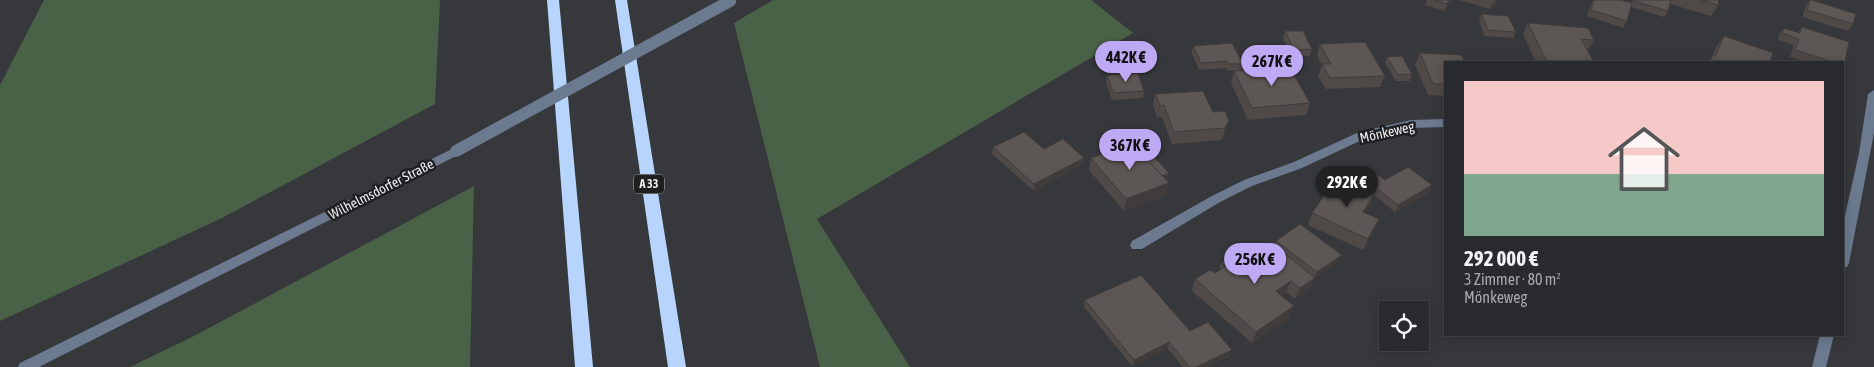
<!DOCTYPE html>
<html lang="de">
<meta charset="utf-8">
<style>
:root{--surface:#282a2d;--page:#343639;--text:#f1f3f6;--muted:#a5a7aa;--line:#444649;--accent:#bea9f5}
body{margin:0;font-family:"Asap Condensed",sans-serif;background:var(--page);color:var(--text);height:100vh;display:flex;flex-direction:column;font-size:19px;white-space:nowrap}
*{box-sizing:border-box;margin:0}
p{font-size:16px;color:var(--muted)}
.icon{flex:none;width:28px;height:28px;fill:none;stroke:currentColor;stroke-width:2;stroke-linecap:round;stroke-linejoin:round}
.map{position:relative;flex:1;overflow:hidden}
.details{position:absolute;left:1444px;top:61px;width:400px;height:275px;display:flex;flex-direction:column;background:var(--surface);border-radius:0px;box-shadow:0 2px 12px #0003,0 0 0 1px var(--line)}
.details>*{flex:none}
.tools{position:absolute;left:1379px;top:301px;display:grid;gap:10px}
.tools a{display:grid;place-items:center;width:50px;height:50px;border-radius:0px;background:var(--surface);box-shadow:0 2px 12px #0003,0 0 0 1px var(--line);font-size:25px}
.price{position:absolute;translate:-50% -42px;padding:0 11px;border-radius:18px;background:var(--accent);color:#111;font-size:16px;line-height:32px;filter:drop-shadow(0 1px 2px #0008)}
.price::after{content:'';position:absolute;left:50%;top:30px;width:15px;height:11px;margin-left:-8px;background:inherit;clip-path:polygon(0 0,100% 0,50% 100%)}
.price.active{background:#222;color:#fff}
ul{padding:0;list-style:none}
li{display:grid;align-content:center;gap:10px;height:265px;padding:0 20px}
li+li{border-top:1px solid var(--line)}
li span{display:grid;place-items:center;height:155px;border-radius:0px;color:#555}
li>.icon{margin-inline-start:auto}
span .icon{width:90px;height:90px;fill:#fffc;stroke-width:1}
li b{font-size:21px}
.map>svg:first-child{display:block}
.green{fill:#496147}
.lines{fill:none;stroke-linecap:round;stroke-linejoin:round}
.minor{fill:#6b7a8f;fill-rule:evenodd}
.highway{fill:#b7d4fd;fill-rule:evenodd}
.minor-bridge{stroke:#6b7a8f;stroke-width:12}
.wall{fill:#4f4a48}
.shaded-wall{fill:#403c3b}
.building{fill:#5c5654;stroke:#403c3b}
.labels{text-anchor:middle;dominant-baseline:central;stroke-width:5;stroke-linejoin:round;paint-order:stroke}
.shield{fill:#1e1f21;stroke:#aeafb1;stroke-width:1}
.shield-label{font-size:12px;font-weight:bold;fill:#ebedef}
.street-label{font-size:14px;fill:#ebedef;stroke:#1e1f21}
</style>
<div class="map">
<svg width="1874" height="367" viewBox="0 0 1874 367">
<rect width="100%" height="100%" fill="#36383c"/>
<g class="green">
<path d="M 44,0 L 440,0 L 435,104 L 222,218 L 0,321 L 0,85 Z"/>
<path d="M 773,0 L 1091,0 L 1133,33 L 817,219 L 910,367 L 820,367 L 734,23 Z"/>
<path d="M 474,186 L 470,367 L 130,367 L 196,335 Z"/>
</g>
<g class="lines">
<g class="minor">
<path d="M 1874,90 L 1874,133 L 1849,263 L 1847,267 L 1842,268 L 1842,229 L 1859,153 L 1868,94 Z"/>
<path d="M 1445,119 L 1445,127 L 1411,128 L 1366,138 L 1302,168 L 1252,186 L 1220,202 L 1142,249 L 1132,249 L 1130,245 L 1132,241 L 1212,196 L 1244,180 L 1294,162 L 1359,132 L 1411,120 Z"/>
<path d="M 456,147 L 462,151 L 460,154 L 39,367 L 18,367 L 20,363 Z"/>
<path d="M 1820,335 L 1834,335 L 1826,367 L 1812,367 Z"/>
</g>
<g class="highway">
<path d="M 547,0 L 559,0 L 593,367 L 575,367 Z"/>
<path d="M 615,0 L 627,0 L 686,367 L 668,367 Z"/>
</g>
<path class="minor-bridge" d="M 456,151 L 730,1"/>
</g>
<g class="wall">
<path d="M 1427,0 L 1450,0 L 1444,11 L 1425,5 Z"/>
<path d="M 1459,0 L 1498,0 L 1495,7 L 1491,7 L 1490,9 Z"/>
<path d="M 1593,0 L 1621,0 L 1631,3 L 1633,0 L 1719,0 L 1718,5 L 1711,16 L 1670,4 L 1668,11 L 1664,17 L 1631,7 L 1627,21 L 1623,28 L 1587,16 Z"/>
<path d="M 1810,0 L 1853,24 L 1848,31 L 1802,17 L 1806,6 Z"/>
<path d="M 1481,14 L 1516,32 L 1513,38 L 1485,36 L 1479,21 Z"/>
<path d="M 1528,23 L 1594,40 L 1587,51 L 1594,62 L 1536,62 L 1523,34 Z"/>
<path d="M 1802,27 L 1849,42 L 1844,66 L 1842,68 L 1842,62 L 1808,62 L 1790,57 L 1794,45 L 1778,40 L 1779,35 L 1784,28 L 1798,33 Z"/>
<path d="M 1285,31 L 1312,49 L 1310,56 L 1292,57 L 1283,38 Z"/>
<path d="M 1724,36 L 1770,62 L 1708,62 L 1713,55 L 1716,47 Z"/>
<path d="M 1320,44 L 1385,76 L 1380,87 L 1326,89 L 1318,76 L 1322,66 L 1317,55 Z"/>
<path d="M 1193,46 L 1243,64 L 1241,70 L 1227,71 L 1226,68 L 1199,70 L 1192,53 Z"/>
<path d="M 1420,53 L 1445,62 L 1445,96 L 1428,95 L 1415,65 Z"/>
<path d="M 1387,57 L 1412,74 L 1410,81 L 1396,81 L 1385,63 Z"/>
<path d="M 1271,58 L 1310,103 L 1306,115 L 1248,120 L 1231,83 L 1234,71 L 1257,74 L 1269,73 L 1268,70 Z"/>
<path d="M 1107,75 L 1144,91 L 1143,98 L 1112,100 L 1106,82 Z"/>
<path d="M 1155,94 L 1213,112 L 1225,111 L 1226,132 L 1222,140 L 1172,144 L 1162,117 L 1157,117 L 1153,105 Z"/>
<path d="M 993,147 L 1044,149 L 1084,158 L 1083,164 L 1034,191 L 992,154 Z"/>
<path d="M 1136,147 L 1167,180 L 1167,195 L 1124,211 L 1089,170 L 1091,158 Z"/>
<path d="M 1361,176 L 1385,180 L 1432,185 L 1429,192 L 1395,212 L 1374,195 L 1370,205 L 1365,213 L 1379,219 L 1374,231 L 1363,250 L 1308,225 L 1312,213 L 1368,191 L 1358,183 Z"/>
<path d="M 1276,241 L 1339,261 L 1315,278 L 1310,289 L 1295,299 L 1286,292 L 1281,295 L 1290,318 L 1252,343 L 1192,291 L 1195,279 L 1215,273 L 1219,271 L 1221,263 L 1265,259 L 1278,251 L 1273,248 Z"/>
<path d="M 1085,300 L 1190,331 L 1230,356 L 1207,367 L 1183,367 L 1168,349 L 1132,366 L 1084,307 Z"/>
</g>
<g class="shaded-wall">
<path d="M 1495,0 L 1498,0 L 1495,7 L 1491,7 Z"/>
<path d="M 1229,120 L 1226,132 L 1222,140 L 1225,128 Z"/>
<path d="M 1084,158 L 1083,164 L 1034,191 L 1034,184 Z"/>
<path d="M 1169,173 L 1167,180 L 1157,184 L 1159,177 Z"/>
<path d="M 1169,183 L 1167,195 L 1124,211 L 1126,199 Z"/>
<path d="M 1432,185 L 1429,192 L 1395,212 L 1398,205 Z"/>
<path d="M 1374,194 L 1370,205 L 1358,224 L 1363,212 Z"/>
<path d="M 1379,219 L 1374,231 L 1363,250 L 1368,239 Z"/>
<path d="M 1342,255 L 1339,261 L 1315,278 L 1310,289 L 1295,299 L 1300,288 L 1314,278 L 1317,272 Z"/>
<path d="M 1291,281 L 1286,292 L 1272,302 L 1276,291 Z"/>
<path d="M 1294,306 L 1290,318 L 1252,343 L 1256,332 Z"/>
<path d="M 1169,342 L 1168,349 L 1132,366 L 1134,360 Z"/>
<path d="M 1232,350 L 1230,356 L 1207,367 L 1196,367 Z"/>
</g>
<g class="building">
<path d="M 1434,0 L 1449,0 L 1447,4 Z"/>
<path d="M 1594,0 L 1621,0 L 1632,3 L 1627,21 L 1591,10 Z"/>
<path d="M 1634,0 L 1671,0 L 1668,11 L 1634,1 Z"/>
<path d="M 1701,0 L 1719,0 L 1718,5 Z"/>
<path d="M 1810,0 L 1812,0 L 1856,14 L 1853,24 L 1807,10 Z"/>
<path d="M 1481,14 L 1508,16 L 1516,32 L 1488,30 Z"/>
<path d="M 1528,23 L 1588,28 L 1594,40 L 1581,39 L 1594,62 L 1547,62 Z"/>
<path d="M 1802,27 L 1849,42 L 1844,66 L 1842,65 L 1842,62 L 1833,62 L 1795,50 L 1799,39 L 1782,33 L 1784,28 L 1800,33 Z"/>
<path d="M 1285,31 L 1303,31 L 1312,49 L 1294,50 Z"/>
<path d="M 1724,36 L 1773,53 L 1770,62 L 1712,62 L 1710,61 L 1713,55 L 1716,55 Z"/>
<path d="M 1365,42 L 1385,76 L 1330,78 L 1322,64 L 1331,64 L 1320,44 Z"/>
<path d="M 1232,43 L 1243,64 L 1229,64 L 1227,61 L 1201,63 L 1193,46 Z"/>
<path d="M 1420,53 L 1461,55 L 1465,62 L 1445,62 L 1445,84 L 1433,84 Z"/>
<path d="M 1402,56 L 1412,74 L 1398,75 L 1387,57 Z"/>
<path d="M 1284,57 L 1310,103 L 1252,108 L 1234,71 L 1255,70 L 1257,74 L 1277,72 L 1271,58 Z"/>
<path d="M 1138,73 L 1144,91 L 1113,93 L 1107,75 Z"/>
<path d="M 1203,91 L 1213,112 L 1225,111 L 1229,120 L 1225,128 L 1174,132 L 1164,105 L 1160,106 L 1155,94 Z"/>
<path d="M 1024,132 L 1044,149 L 1063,139 L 1084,158 L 1034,184 L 993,147 Z"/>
<path d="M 1133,143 L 1169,183 L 1126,199 L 1091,158 Z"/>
<path d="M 1142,144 L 1169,173 L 1162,176 L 1136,147 Z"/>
<path d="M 1408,167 L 1432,185 L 1398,205 L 1361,176 L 1371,170 L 1385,180 Z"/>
<path d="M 1337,177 L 1374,194 L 1363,212 L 1379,219 L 1368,239 L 1312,213 Z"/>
<path d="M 1300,224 L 1342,255 L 1317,272 L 1276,241 Z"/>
<path d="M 1249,245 L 1265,259 L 1280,250 L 1315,278 L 1300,288 L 1291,281 L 1276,291 L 1294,306 L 1256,332 L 1195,279 L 1210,270 L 1215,273 L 1226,266 L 1221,263 Z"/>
<path d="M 1141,275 L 1190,331 L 1208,322 L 1232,350 L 1196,367 L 1190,367 L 1169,342 L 1134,360 L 1085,300 Z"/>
</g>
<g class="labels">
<rect class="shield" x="634" y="174.5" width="30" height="19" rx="4"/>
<g class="shield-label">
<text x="649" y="184">A 33</text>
</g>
<g class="street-label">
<text transform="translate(1387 132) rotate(-13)">Mönkeweg</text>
<text transform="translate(381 189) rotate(-27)">Wilhelmsdorfer Straße</text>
</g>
</g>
</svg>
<div class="tools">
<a><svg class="icon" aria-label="locate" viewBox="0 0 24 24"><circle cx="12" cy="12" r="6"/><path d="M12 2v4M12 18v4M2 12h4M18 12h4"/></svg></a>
</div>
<b class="price" style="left:1126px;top:83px">442K €</b>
<b class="price" style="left:1272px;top:87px">267K €</b>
<b class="price" style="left:1130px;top:171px">367K €</b>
<b class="price active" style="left:1347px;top:208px">292K €</b>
<b class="price" style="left:1255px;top:285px">256K €</b>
<section class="details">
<ul>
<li><span style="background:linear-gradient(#f6c9c9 60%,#7fa58c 0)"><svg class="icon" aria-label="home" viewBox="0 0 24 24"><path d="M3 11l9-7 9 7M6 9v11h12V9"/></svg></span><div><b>292 000 €</b><p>3 Zimmer · 80 m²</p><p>Mönkeweg</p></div></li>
</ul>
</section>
</div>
